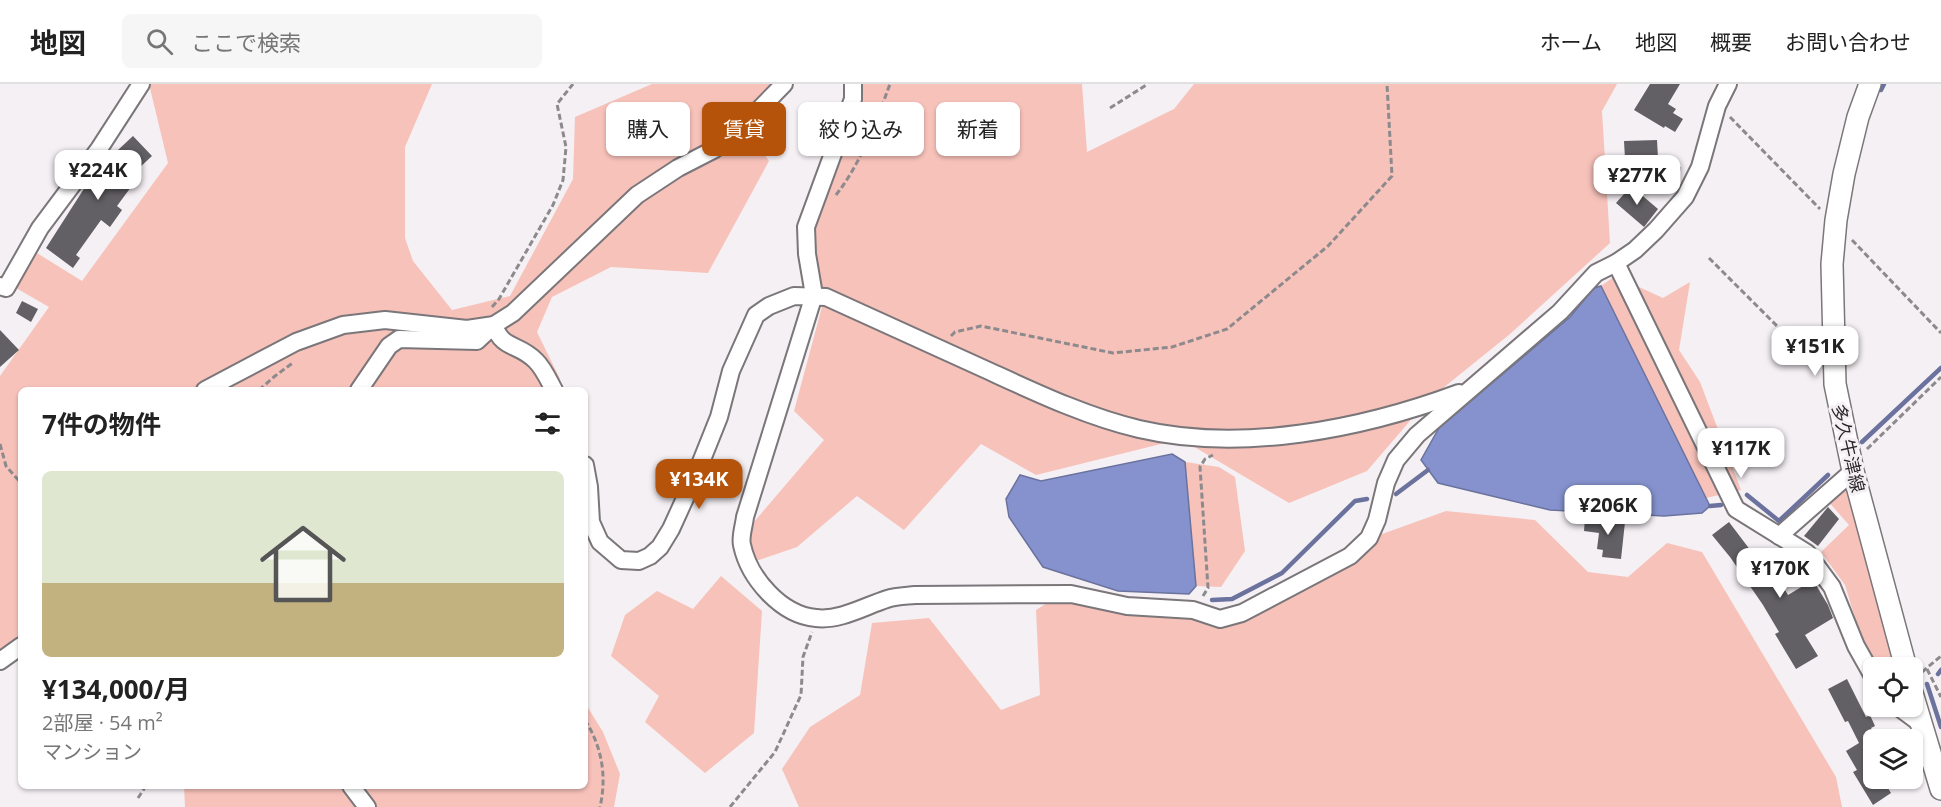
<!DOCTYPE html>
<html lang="ja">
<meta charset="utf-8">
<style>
:root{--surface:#fff;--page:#f6f6f6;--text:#222;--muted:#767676;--line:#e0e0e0;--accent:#b45309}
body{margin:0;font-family:"Open Sans","Noto Sans JP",sans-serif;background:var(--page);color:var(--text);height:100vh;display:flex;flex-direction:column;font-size:22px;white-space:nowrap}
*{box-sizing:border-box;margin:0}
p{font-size:20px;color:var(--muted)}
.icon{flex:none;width:33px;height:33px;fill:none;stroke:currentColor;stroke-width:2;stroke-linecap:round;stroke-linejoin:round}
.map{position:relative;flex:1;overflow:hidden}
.side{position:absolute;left:18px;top:303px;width:570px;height:402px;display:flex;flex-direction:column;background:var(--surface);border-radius:9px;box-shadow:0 2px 4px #0004}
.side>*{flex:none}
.guide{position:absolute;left:606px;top:18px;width:570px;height:54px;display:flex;gap:12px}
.controls{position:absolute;left:1863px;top:573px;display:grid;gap:12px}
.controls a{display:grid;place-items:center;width:60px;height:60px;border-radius:9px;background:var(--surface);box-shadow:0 2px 4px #0004;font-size:30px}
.price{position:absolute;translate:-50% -51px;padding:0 14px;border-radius:12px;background:#fff;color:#222;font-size:20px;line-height:39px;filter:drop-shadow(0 2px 3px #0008)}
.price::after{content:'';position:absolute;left:50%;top:36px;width:18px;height:14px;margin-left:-9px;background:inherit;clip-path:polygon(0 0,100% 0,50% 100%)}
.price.selected{background:var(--accent);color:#fff}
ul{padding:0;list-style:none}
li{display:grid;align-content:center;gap:12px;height:318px;padding:0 24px}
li+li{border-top:2px solid var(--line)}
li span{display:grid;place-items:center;height:186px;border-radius:9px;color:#555}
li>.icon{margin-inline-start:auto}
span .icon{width:108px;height:108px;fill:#fffc;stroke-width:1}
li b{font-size:26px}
h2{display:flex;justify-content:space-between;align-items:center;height:72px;padding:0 24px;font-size:26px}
.chip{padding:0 21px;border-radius:9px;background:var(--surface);box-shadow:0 2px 4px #0004;font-size:21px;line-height:54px}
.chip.selected{background:var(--accent);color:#fff}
header{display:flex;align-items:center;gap:36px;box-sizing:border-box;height:84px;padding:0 30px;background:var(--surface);border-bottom:2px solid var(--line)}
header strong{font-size:28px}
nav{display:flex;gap:33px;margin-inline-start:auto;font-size:21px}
.search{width:420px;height:54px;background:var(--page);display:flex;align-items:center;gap:15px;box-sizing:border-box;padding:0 21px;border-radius:9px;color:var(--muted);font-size:22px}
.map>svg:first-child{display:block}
.green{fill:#f7c2ba}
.water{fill:#8592ce;stroke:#6a729d;stroke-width:1.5}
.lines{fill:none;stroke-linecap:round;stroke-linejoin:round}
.stream{stroke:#6a729d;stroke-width:4.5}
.building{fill:#626064}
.minor-casing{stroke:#7a767a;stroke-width:20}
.major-casing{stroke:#7a767a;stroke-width:24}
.path{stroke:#8d8a8d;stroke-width:3;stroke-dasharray:6 3;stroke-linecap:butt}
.minor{stroke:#fff;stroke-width:16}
.major{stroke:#fff;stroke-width:21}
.labels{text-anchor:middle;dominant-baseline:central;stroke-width:6;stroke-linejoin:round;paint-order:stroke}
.street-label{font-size:18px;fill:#2a282a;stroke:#f5f0f4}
</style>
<header>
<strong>地図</strong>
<div class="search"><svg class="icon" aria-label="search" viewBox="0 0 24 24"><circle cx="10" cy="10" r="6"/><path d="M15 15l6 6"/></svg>ここで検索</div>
<nav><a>ホーム</a><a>地図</a><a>概要</a><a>お問い合わせ</a></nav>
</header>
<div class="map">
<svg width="1941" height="723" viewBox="0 0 1941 723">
<rect width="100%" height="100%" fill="#f5f0f4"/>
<g class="green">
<path d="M 149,0 L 432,0 L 405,63 L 405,154 L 413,177 L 452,226 L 510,212 L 573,95 L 575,33 L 652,0 L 777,0 L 740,38 L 769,77 L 708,189 L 611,183 L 552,213 L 537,248 L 560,295 L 543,306 L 21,306 L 21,571 L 0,579 L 0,292 L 49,223 L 16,204 L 32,166 L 82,197 L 168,79 Z"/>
<path d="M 859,0 L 1082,0 L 1087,68 L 1174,25 L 1194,0 L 1617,0 L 1602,27 L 1610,159 L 1510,250 L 1427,317 L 1367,387 L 1289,419 L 1181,355 L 1036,391 L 981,360 L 904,446 L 857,412 L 797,463 L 756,477 L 747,446 L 824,356 L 794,327 L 823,219 L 814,149 L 863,8 Z"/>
<path d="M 1615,192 L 1663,214 L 1690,198 L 1679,266 L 1700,298 L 1741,406 L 1706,414 L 1601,202 Z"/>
<path d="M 1185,378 L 1219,383 L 1235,393 L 1245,467 L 1221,503 L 1196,502 Z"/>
<path d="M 1846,402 L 1895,583 L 1875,583 L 1862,557 L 1845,501 L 1821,468 L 1849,441 L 1827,416 Z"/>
<path d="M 1446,427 L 1535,436 L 1588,488 L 1628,493 L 1667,459 L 1702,468 L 1836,693 L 1842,723 L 799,723 L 782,685 L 810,643 L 860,611 L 872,539 L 929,534 L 1001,626 L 1040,611 L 1036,526 L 1071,504 L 1212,536 L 1360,458 Z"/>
<path d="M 721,492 L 762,527 L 754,649 L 705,689 L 645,638 L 659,612 L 611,572 L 625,531 L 657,507 L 693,525 Z"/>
<path d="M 585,619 L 603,648 L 620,690 L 614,723 L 185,723 L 184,702 L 585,702 Z"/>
</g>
<g class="water">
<path d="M 1601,202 L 1710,422 L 1702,429 L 1664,432 L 1550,426 L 1438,399 L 1421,376 L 1439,344 L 1570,233 L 1594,204 Z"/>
<path d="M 1172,370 L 1185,378 L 1196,502 L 1189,510 L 1118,507 L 1043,483 L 1009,433 L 1006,415 L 1020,391 L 1041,397 Z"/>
</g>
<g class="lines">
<g class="stream">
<path d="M 1881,6 L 1884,0"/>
<path d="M 1862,358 L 1941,284"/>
<path d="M 1396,410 L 1428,386"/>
<path d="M 1747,411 L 1779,437 L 1828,391"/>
<path d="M 1710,422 L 1721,421"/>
<path d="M 1212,516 L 1232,515 L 1282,489 L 1355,417 L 1367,415"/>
<path d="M 1938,590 L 1941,586"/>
<path d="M 1927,600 L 1941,643"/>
</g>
</g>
<g class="building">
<path d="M 1650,0 L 1680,0 L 1668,20 L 1676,25 L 1673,29 L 1683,35 L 1675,48 L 1665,42 L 1664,44 L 1634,26 Z"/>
<path d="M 133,52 L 152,72 L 124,98 L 131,103 L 117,122 L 122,126 L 110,143 L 101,136 L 76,171 L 80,174 L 73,184 L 46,164 L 87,100 L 88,101 L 104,79 Z"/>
<path d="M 1657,56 L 1658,74 L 1625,75 L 1624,57 Z"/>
<path d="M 1652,78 L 1681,83 L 1678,100 L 1668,98 L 1667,103 L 1636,97 Z"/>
<path d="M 1631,102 L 1658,125 L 1644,143 L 1616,119 Z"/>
<path d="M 22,217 L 38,225 L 31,238 L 16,229 Z"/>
<path d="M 0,246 L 19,266 L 0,283 Z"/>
<path d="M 1828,423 L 1839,435 L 1818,462 L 1804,452 Z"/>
<path d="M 1585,434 L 1625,438 L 1621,475 L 1602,473 L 1603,466 L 1597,465 L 1599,449 L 1584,447 Z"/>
<path d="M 1729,438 L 1751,467 L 1753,465 L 1782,509 L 1785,506 L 1788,511 L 1813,496 L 1828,521 L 1833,534 L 1805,551 L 1818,572 L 1796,585 L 1775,550 L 1779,548 L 1763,521 L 1730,473 L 1712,451 Z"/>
<path d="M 1847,595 L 1866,633 L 1870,631 L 1875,642 L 1871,644 L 1874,649 L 1874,668 L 1868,671 L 1874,680 L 1874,694 L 1882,694 L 1891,709 L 1873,721 L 1853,688 L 1857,686 L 1846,667 L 1859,659 L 1848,637 L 1845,638 L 1828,605 Z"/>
</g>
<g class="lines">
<defs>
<g id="minor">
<path d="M 853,0 L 853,15 L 806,143 L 807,170 L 814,211 L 745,433 C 744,442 740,453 742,461 C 749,494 781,531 816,534 C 840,537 865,522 887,515 C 896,512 906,512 915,511 L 1071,510 L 1127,522 L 1193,526 L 1220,535 L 1242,529 L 1350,472 L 1369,454 L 1377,436 L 1386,399 L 1396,376 L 1417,351 L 1560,228 L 1596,189 L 1616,179 L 1635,166 L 1656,146 L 1685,113 L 1700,83 L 1717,22 L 1728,0"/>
<path d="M 1616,179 L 1736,425 L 1807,469 L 1832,503 L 1856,562 L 1874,594"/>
<path d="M 0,202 L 6,204 L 40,144 L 99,65 L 141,0"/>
<path d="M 205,306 L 296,258 L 343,241 L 385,236 L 467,245 L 494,241 L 513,229 L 637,111 L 678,84 L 715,65 L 739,46 L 784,0"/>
<path d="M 359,306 L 389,262 L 399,255 L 477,257 L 494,241 C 502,266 519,259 536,277 C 544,285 549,297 554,306"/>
<path d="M 585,381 L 589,403 L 591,438 L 600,458 L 621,476 L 639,477 L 650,472 L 660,463 L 671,445 L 697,388 L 719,333 L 731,287 L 756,231 L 769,222 L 794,212 L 826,213 C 881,238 936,263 991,288 C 1039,310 1088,333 1139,345 C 1242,369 1362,345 1459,309"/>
<path d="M 1779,452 L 1853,387"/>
<path d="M 0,577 L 21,562"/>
<path d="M 1897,622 L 1920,639"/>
<path d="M 351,702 L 367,723"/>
</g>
<g id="major">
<path d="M 1870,0 L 1858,33 L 1844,90 L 1836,136 L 1832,180 L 1835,300 L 1853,387 L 1906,584"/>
<path d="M 1912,609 L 1941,705"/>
</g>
</defs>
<use href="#minor" class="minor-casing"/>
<use href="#major" class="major-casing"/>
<g class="path">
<path d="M 1110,24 L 1148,0"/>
<path d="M 1730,33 L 1820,125"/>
<path d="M 836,111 C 861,79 876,38 890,0"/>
<path d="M 1852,156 L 1941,249"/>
<path d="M 1709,174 L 1817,282"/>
<path d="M 492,223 L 499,215 L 553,121 L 563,96 L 566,63 L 557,20 L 573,0"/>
<path d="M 951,252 L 955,248 L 981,242 L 1113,269 L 1172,263 L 1227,245 L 1328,162 L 1392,92 L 1387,0"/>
<path d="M 259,306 L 275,292 L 294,278"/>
<path d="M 0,360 L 6,382 L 21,399"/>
<path d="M 1867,365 L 1941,293"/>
<path d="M 1203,512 L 1208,504 L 1200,383 L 1205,375 L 1213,371"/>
<path d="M 1927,585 L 1941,613"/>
<path d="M 1922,588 L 1941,572"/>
<path d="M 585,636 C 602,663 607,692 600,723"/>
<path d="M 138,714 L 146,702"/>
<path d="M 730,723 L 775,668 L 801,611 L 803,573 L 812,548"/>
</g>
<use href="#minor" class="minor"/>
<use href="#major" class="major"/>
</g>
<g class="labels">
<g class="street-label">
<text transform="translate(1849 364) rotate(77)">多久牛津線</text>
</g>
</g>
</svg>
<div class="controls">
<a><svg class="icon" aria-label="locate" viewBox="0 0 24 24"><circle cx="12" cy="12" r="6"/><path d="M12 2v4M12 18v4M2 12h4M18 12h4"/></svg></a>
<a><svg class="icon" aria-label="layers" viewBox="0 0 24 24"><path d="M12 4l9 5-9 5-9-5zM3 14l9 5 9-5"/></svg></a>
</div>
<b class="price" style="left:98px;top:117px">¥224K</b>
<b class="price" style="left:1637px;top:122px">¥277K</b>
<b class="price" style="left:1815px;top:293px">¥151K</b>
<b class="price" style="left:1741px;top:395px">¥117K</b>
<b class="price selected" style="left:699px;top:426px">¥134K</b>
<b class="price" style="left:1608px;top:452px">¥206K</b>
<b class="price" style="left:1780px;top:515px">¥170K</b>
<div class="guide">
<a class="chip">購入</a>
<a class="chip selected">賃貸</a>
<a class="chip">絞り込み</a>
<a class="chip">新着</a>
</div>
<section class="side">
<h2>7件の物件<svg class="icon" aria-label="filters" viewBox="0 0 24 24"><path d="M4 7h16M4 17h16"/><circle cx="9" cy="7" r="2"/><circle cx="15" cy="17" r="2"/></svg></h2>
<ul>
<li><span style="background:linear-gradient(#dfe7d0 60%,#c2b280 0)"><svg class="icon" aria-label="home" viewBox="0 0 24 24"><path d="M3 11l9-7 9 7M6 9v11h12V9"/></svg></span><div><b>¥134,000/月</b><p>2部屋 · 54 m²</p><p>マンション</p></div></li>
</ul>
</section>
</div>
